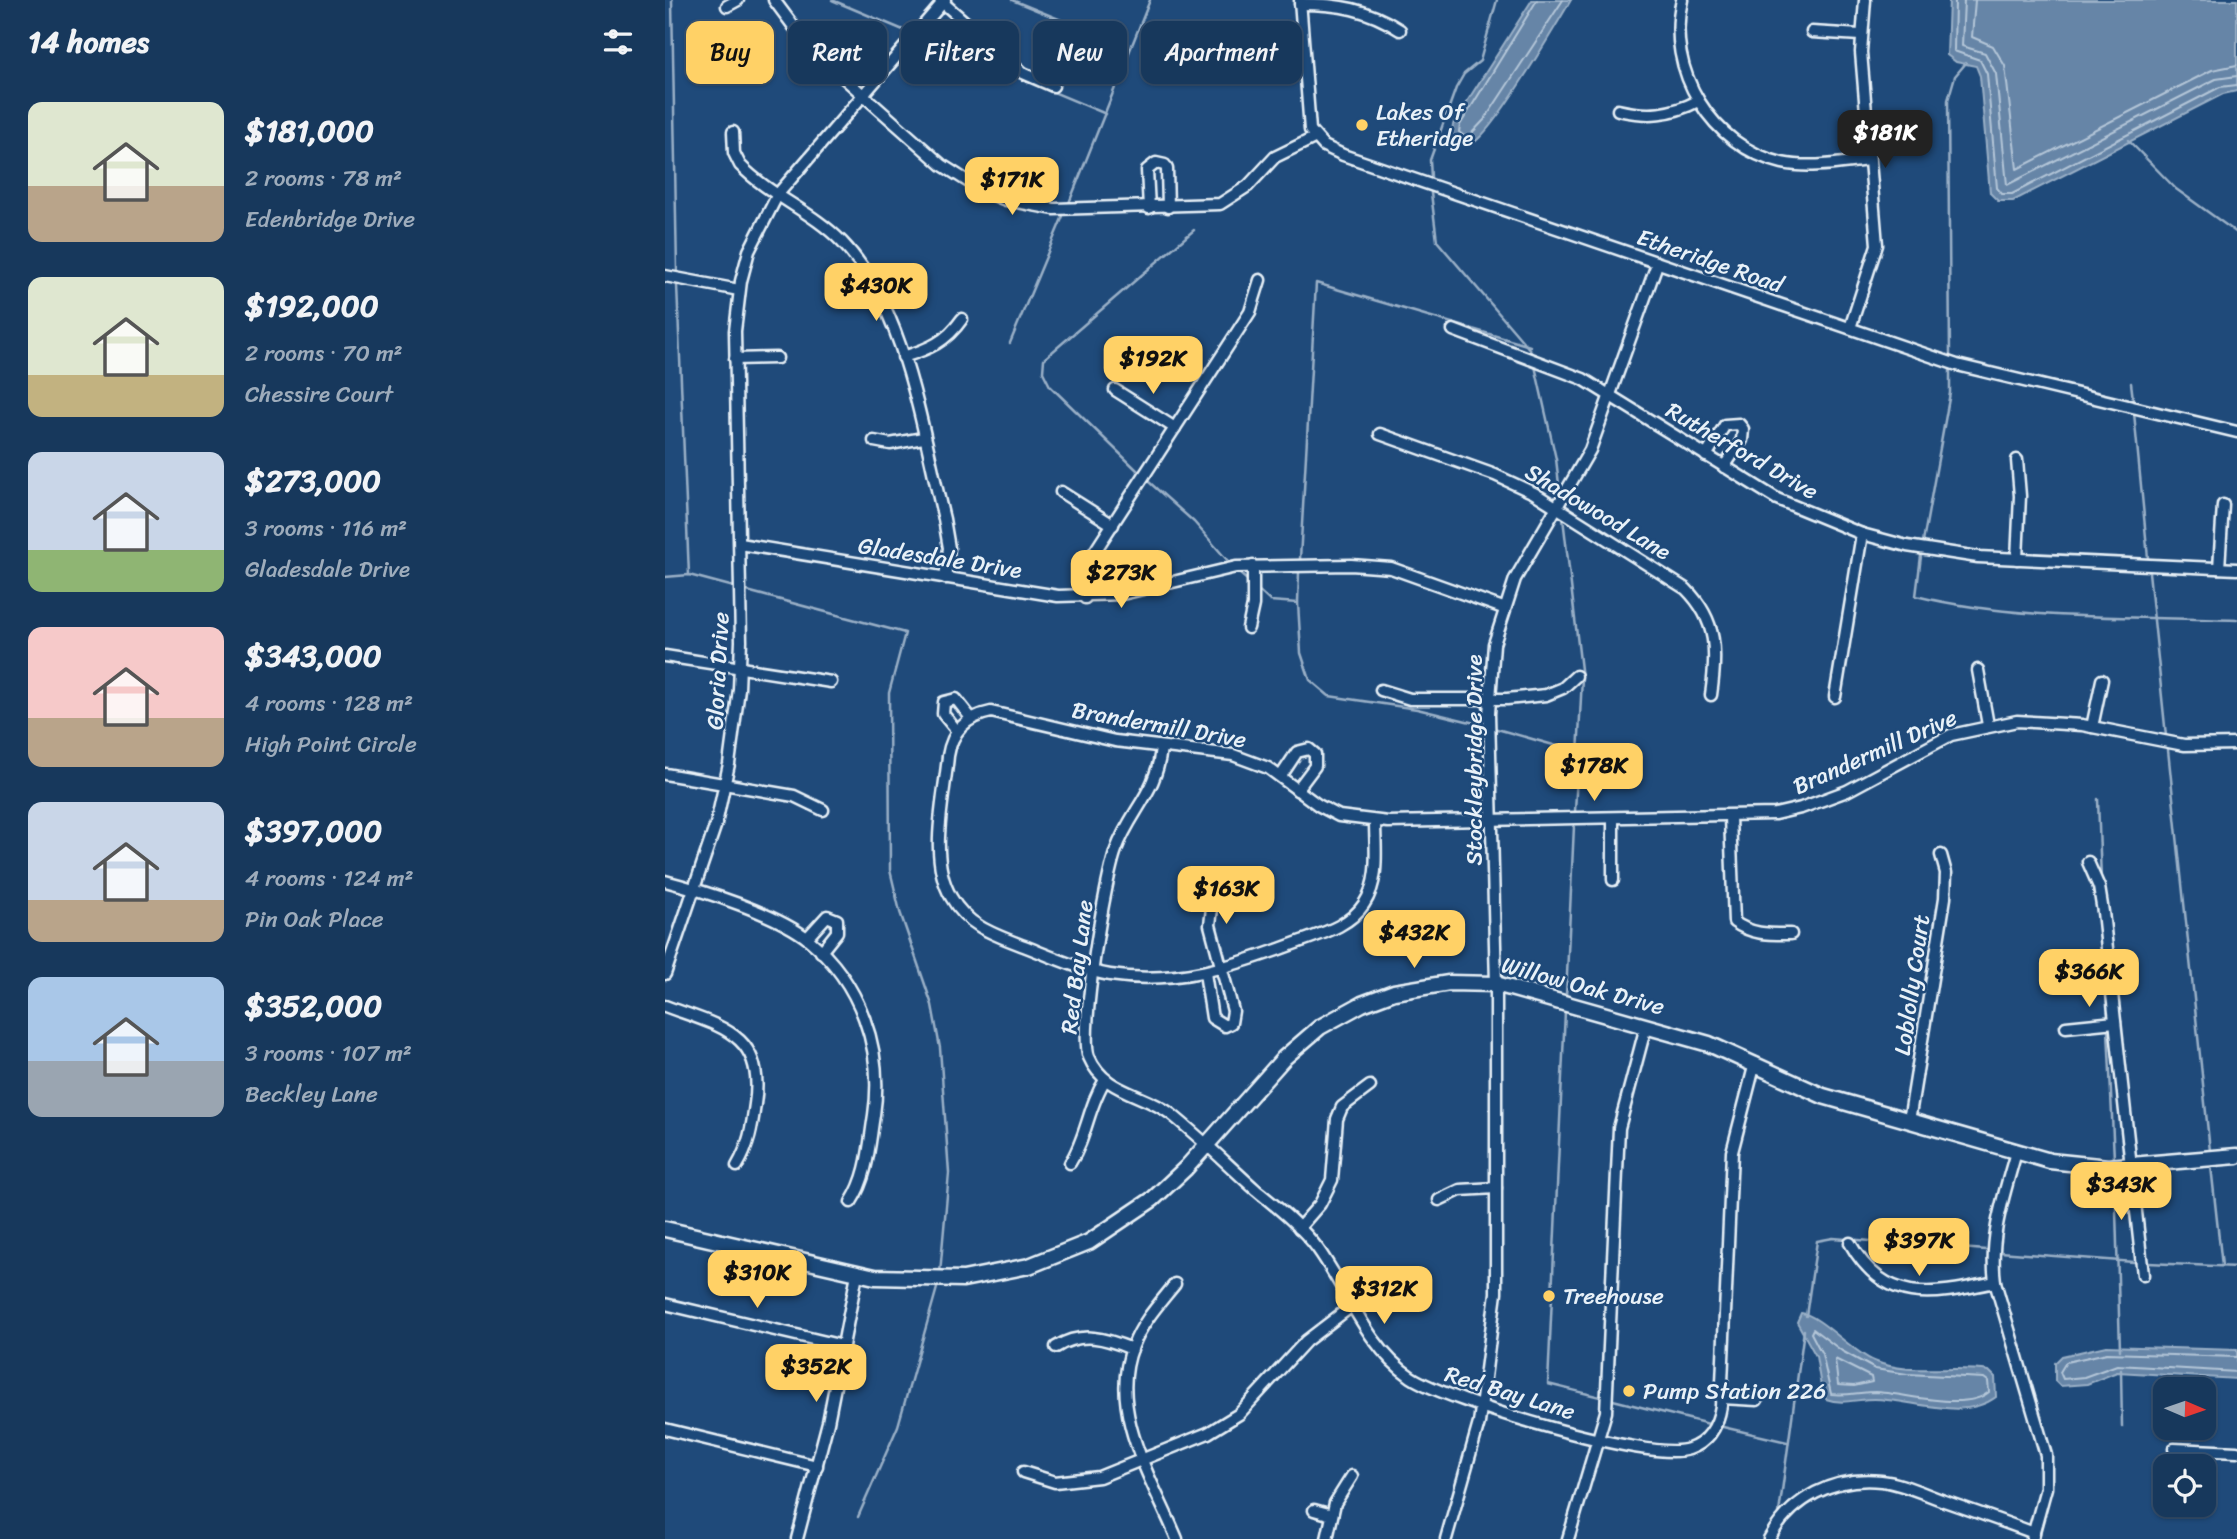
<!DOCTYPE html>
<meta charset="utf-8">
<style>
:root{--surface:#17385c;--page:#244365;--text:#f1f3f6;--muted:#9eacbb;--line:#365272;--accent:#ffd166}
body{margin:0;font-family:Sriracha,sans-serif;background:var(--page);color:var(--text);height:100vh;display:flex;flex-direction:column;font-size:26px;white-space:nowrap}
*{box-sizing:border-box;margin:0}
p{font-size:23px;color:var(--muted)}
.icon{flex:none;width:38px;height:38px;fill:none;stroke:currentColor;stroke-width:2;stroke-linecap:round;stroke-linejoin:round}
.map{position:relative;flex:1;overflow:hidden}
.drawer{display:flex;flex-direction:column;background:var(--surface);width:665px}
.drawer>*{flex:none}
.hud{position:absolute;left:21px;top:21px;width:665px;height:63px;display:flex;gap:14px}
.needle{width:46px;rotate:92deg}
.controls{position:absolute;left:1488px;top:1377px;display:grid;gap:14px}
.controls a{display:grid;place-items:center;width:63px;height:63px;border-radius:14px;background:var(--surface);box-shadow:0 2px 5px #0004,0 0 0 2px var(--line);font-size:35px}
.price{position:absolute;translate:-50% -60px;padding:0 16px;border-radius:14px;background:var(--accent);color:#111;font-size:23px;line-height:46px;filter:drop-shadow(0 2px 4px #0008)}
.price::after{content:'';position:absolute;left:50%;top:42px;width:21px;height:16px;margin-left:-10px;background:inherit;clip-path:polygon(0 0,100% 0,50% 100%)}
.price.active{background:#222;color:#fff}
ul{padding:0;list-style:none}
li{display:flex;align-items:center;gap:21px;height:175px;padding:0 28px}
li span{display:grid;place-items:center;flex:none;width:196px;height:140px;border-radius:14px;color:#555}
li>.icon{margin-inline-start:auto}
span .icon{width:84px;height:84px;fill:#fffc;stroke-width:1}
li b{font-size:30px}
h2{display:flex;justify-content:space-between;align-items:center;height:84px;padding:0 28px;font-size:30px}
.chip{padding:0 24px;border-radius:14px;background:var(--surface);box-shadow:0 2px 5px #0004,0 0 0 2px var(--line);font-size:24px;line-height:63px}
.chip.active{background:var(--accent);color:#111}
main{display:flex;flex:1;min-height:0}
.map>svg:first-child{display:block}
.water{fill:#6685a7;stroke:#9ab0c7;stroke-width:2}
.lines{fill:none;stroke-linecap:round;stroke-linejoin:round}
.shore{stroke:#b4c6d8;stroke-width:2}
.stream{stroke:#9ab0c7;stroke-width:2.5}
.street-casing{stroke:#e8f1f8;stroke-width:15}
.secondary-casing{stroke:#e8f1f8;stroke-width:19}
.street{stroke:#1f4a7a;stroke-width:10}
.secondary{stroke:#1f4a7a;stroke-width:14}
.poi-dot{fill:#ffd166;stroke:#1f4a7a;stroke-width:2.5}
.labels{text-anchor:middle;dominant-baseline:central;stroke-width:5;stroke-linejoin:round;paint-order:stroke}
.poi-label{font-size:23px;fill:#e8f1f8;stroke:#1f4a7a;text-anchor:start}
.street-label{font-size:23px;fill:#e8f1f8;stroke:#1f4a7a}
</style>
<main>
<section class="drawer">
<h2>14 homes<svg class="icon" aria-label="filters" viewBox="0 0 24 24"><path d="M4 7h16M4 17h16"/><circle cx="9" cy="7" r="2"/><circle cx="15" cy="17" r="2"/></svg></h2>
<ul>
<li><span style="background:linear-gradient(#dfe7d0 60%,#b9a48a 0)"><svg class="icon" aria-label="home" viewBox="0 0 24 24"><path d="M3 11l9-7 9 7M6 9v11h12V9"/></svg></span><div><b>$181,000</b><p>2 rooms · 78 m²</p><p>Edenbridge Drive</p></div></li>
<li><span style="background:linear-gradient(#dfe7d0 70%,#c2b280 0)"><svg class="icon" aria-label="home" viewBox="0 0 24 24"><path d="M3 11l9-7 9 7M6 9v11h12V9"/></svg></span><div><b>$192,000</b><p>2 rooms · 70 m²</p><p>Chessire Court</p></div></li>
<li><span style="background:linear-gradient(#c9d6e8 70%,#8fb573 0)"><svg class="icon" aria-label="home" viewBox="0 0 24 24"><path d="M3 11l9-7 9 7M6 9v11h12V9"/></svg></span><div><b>$273,000</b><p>3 rooms · 116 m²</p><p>Gladesdale Drive</p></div></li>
<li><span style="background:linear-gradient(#f6c9c9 65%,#b9a48a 0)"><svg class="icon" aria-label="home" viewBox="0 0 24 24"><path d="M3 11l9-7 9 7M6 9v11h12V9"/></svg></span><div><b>$343,000</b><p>4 rooms · 128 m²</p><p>High Point Circle</p></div></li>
<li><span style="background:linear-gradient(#c9d6e8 70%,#b9a48a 0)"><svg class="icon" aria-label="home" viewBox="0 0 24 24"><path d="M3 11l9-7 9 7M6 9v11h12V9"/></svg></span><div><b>$397,000</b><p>4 rooms · 124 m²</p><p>Pin Oak Place</p></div></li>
<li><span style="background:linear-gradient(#a9c7e8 60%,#9aa5b1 0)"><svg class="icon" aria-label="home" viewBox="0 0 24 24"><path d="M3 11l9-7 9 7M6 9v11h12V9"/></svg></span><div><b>$352,000</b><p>3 rooms · 107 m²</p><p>Beckley Lane</p></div></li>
</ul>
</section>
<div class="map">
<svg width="1572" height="1539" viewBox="0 0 1572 1539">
<rect width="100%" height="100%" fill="#1f4a7a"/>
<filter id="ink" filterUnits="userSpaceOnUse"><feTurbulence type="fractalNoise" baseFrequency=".0143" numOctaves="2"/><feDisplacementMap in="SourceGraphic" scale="14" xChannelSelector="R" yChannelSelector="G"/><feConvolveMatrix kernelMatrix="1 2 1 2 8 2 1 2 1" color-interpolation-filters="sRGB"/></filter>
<g filter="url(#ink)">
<g class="water">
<path d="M 867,0 L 906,0 C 890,27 830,130 808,143 C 802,146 792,143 789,138 C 785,133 787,127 789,122 Z"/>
<path d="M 1284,0 L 1572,0 L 1572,91 L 1558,94 L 1348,201 L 1333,201 L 1325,193 L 1315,76 L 1311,66 L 1291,62 L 1282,55 Z"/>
<path d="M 1136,1313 C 1155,1315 1186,1351 1209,1361 C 1244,1376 1287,1365 1324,1371 L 1330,1377 L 1331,1397 C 1298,1422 1246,1399 1209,1399 C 1192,1399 1177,1405 1161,1399 L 1157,1393 L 1151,1356 L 1132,1322 Z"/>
<path d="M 1441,1346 L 1572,1350 L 1572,1379 L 1452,1372 L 1422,1384 L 1395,1386 L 1390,1381 L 1390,1363 L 1397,1356 Z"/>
</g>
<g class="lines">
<g class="shore">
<path d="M 872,0 L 795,125 L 794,132 L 799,136 L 804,136 L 820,119 L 898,0"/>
<path d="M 1290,0 L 1289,51 L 1315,60 L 1322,74 L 1332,188 L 1337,194 L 1347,194 L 1555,87 L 1572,85"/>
<path d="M 1299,0 L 1297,46 L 1320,53 L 1331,74 L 1342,185 L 1551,79 L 1572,76"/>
<path d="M 1310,0 L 1307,37 L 1328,46 L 1340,66 L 1352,169 L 1547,70 L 1572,65"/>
<path d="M 1148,1329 L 1177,1351 L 1210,1369 L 1242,1374 L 1319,1378 L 1323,1381 L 1324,1392 C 1300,1412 1240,1393 1210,1392 C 1195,1392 1182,1396 1166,1394 L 1157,1354 L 1146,1333 Z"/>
<path d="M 1572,1357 L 1442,1353 L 1401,1362 L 1395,1372 L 1398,1379 L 1419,1377 L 1452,1365 L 1572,1372"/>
<path d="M 1170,1359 L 1206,1377 L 1207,1382 L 1189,1386 L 1173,1385 Z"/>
</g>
<g class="stream">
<path d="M 7,0 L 12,271"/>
<path d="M 167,0 L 243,32"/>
<path d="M 347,0 L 465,48"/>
<path d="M 257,37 L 441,114"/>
<path d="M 1463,140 L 1511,189 L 1572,233"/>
<path d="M 766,178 L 765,160 L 791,88 L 799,74 L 815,61 L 832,0"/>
<path d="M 766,193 L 772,241 L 866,351"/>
<path d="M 404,203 L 485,0"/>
<path d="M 12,285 L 24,575"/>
<path d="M 345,343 L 398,216"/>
<path d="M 1285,355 L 1283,100 L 1290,76 L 1301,63"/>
<path d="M 870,366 L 891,459 L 895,493"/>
<path d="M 1466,383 L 1468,399"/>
<path d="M 1469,413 L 1483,558"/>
<path d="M 474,472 L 385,386 L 378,372 L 379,359 L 529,230"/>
<path d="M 484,482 L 529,522 L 563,561"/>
<path d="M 898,518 L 917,678 L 910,812"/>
<path d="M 1258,542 L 1285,393 L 1285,370"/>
<path d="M 1256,556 L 1251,596 C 1352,621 1467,616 1572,620"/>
<path d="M 635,559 L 651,283 L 865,346"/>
<path d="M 634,572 L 633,603 L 636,653 L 645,680 L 664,696 L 752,709 L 818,725"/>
<path d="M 1484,572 L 1501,736"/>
<path d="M 574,573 L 582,580"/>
<path d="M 0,577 L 24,575 L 69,587"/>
<path d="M 592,589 L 605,601 L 633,603"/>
<path d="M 82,591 L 240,633 L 224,693 L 225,870 L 235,912 L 267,1005 L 275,1048 L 284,1173 L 275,1273"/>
<path d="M 832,729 L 913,752"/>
<path d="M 1503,750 L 1545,1151"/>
<path d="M 1433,799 L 1436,880"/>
<path d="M 1441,981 L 1443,1015"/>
<path d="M 901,996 L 909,826"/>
<path d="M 900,1011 L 883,1384 L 935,1397"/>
<path d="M 1443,1029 L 1449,1159"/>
<path d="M 1546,1166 L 1557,1266"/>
<path d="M 1450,1174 L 1455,1350"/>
<path d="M 1335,1252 L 1469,1262"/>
<path d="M 1483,1263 L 1572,1267"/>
<path d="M 1141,1316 L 1152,1241 L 1168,1238 L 1321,1250"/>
<path d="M 1456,1370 L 1457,1427"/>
<path d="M 948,1400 L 1044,1424"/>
<path d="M 1058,1427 L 1122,1442"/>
<path d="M 1114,1513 L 1139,1330"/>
<path d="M 193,1517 L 233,1426 L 272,1288"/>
</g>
<defs>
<g id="street">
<path d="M 109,0 L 144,47 L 277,165 L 318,191 L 341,200 L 389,209 L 555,204 L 583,186 L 610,157 L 649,138"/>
<path d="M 275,0 L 358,73 L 388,86"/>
<path d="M 635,0 L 645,130 L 659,146 L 678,155 L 1292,365 L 1572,432"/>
<path d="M 1017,0 C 1000,70 1047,147 1117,163 C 1145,169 1176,163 1204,160"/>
<path d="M 635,4 C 673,4 703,9 735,30"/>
<path d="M 62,6 L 73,0"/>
<path d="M 1147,32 L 1195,35"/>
<path d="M 953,110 C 982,117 1006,115 1033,101"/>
<path d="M 68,132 L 69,153 L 75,165 C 105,196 147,211 177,242 C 241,308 257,431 279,519 L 284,548 L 280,578"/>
<path d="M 484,208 L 482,170 L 491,163 L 500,165 L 502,169 L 503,207"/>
<path d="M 0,276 L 74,290"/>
<path d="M 1185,328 L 1212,245 L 1196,52 L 1200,0"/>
<path d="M 788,330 L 918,379 L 1112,499 L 1197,534 L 1242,546 L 1313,557 L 1572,569"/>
<path d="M 238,357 C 264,349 281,342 297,319"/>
<path d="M 70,359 L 112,358"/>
<path d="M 450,390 L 510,428"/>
<path d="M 715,434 L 830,475 L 869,493 L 1021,589 C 1053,621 1052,653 1046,695"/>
<path d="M 209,441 L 225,444 L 258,438"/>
<path d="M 1041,456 L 1060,425 L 1074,424 L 1078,429 L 1077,440 L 1059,467"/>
<path d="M 1352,460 L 1355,496 L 1352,559"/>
<path d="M 396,492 L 448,525"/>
<path d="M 75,544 L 393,596 L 457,594 L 571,567 L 686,565 L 726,568 L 838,608"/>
<path d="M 1554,568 L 1558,505"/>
<path d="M 420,598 L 421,572 L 425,559 L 585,312 L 595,280"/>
<path d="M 583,628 L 588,605 L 588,566"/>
<path d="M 0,656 L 166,682"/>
<path d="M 1313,670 L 1323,725"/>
<path d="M 716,690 L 745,699 L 842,699 L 881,695 L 898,688 L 911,676"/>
<path d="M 1170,697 L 1197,534"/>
<path d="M 1427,727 L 1437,680"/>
<path d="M 292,731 L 278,714 L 279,702 L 291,699 L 306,718"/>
<path d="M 496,747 C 493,791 465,811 451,850 C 440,879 414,1033 424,1057 C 439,1093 478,1093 506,1114 C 536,1138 563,1165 591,1190 C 613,1208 636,1226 653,1249 C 683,1291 702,1347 746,1377 C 782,1401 986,1463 1024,1449 C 1044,1442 1053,1425 1056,1406 L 1067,1152 L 1090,1063"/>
<path d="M 0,774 L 129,796 L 158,810"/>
<path d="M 616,776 L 632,752 L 644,749 L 650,754 L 650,766 L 632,790"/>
<path d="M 1065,817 L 1069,922 C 1087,935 1105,934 1126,934"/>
<path d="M 948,819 L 948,880"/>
<path d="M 710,821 C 710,849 715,880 699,904 C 684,927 655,934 631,943 C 570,966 511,985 445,975 C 416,970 387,957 359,946 C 330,935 302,926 286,897 C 263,858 279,800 283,756 C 287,731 301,717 326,712 L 450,741 L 568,755 L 603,768 L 653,805 L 674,816 L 723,822 L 1110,814 L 1136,808 L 1182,791 L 1286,735 L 1352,721 L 1417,725 L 1519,745 L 1572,744"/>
<path d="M 1423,862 L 1434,887 L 1438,912 L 1478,1275"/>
<path d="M 0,881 C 39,891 112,914 143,939 C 195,982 219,1049 209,1115 C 204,1146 203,1176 186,1202"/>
<path d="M 142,938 L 162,916 L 172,920 L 172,932 L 156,952"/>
<path d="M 540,973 L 547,1018 L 560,1026 L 566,1023 L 568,1011 L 545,925 L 548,900 L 557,881"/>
<path d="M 0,974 L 51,824 L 64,764 L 74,689 L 76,641 L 70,331 L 76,281 L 84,251 L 113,194 L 280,0"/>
<path d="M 0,1006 C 54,1026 101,1033 90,1104 C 87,1127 84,1146 72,1166"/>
<path d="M 1401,1027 L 1450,1022"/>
<path d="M 1244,1121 L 1280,898 L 1281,873 L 1276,855"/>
<path d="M 1351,1152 C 1339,1196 1324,1236 1330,1282 L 1381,1455 L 1381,1488 L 1367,1539"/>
<path d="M 405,1163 C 422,1137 423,1106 440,1080"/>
<path d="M 774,1200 L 795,1190 L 831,1188"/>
<path d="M 634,1228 L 655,1204 L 667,1180 L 672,1119 L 677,1107 L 705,1086"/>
<path d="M 1185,1243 C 1221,1307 1269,1295 1330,1282"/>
<path d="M 510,1284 C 494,1304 477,1322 468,1346 C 442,1410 488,1481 512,1539"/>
<path d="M 0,1304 L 178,1346"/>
<path d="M 391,1347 C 417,1331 440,1338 467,1349"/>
<path d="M 1057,1398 L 1092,1400"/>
<path d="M 0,1429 L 152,1466"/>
<path d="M 1509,1449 L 1572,1452"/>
<path d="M 358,1472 L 390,1482 L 434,1477 L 543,1433 L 574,1414 L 641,1341 L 688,1305"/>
<path d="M 649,1510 L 667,1515"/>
<path d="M 132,1539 L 163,1422 L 192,1274"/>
<path d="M 662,1539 L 670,1503 L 687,1476"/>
<path d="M 781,1539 L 814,1423 L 831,1293 L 831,984 L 824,714 L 829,644 L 850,579 L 925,450 L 992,264"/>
<path d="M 903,1539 L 941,1412 L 954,1128 L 981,1026"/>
<path d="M 1104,1539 C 1126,1498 1169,1476 1216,1481 C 1238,1483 1261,1495 1282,1502 C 1311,1512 1340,1522 1369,1533"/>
</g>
<path id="secondary" d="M 0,1229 L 210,1277 L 298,1279 L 364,1266 L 424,1242 L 488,1199 L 521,1168 L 619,1058 L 655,1027 L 697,1004 L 729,992 L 784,983 L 831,984 L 1044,1044 L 1158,1096 L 1385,1161 L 1443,1167 L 1572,1156"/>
</defs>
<use href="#street" class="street-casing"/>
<use href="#secondary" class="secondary-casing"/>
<use href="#street" class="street"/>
<use href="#secondary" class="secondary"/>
</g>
</g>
<g class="poi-dot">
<circle cx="697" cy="125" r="7"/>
<circle cx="884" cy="1296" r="7"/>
<circle cx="964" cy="1391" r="7"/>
</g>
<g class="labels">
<g class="poi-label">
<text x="711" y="112">Lakes Of<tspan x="711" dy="26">Etheridge</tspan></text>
<text x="898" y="1296">Treehouse</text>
<text x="978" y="1391">Pump Station 226</text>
</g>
<g class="street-label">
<text transform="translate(1045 261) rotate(19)">Etheridge Road</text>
<text transform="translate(1077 451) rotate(30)">Rutherford Drive</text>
<text transform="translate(933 512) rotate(31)">Shadowood Lane</text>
<text transform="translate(275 558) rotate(9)">Gladesdale Drive</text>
<text transform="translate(53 671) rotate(-87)">Gloria Drive</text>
<text transform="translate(494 725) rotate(10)">Brandermill Drive</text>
<text transform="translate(1210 752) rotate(-24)">Brandermill Drive</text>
<text transform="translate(809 760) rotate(-90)">Stockleybridge Drive</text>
<text transform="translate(412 967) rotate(-83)">Red Bay Lane</text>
<text transform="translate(1247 985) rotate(-82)">Loblolly Court</text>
<text transform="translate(918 986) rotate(15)">Willow Oak Drive</text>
<text transform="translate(845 1393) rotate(17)">Red Bay Lane</text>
</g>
</g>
</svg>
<div class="controls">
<a><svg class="needle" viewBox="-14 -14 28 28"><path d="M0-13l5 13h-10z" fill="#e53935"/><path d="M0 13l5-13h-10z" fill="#9eacbb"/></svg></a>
<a><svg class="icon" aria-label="locate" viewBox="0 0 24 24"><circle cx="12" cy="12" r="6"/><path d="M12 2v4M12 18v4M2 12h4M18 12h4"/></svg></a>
</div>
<b class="price active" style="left:1220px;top:170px">$181K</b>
<b class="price" style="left:347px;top:217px">$171K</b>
<b class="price" style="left:211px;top:323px">$430K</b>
<b class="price" style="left:488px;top:396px">$192K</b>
<b class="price" style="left:456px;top:610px">$273K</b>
<b class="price" style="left:929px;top:803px">$178K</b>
<b class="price" style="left:561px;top:926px">$163K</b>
<b class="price" style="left:749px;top:970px">$432K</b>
<b class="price" style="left:1424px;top:1009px">$366K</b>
<b class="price" style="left:1456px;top:1222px">$343K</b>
<b class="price" style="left:1254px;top:1278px">$397K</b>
<b class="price" style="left:92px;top:1310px">$310K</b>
<b class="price" style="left:719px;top:1326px">$312K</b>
<b class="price" style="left:151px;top:1404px">$352K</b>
<div class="hud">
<a class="chip active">Buy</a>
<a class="chip">Rent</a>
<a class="chip">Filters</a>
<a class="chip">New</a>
<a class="chip">Apartment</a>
</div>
</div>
</main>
